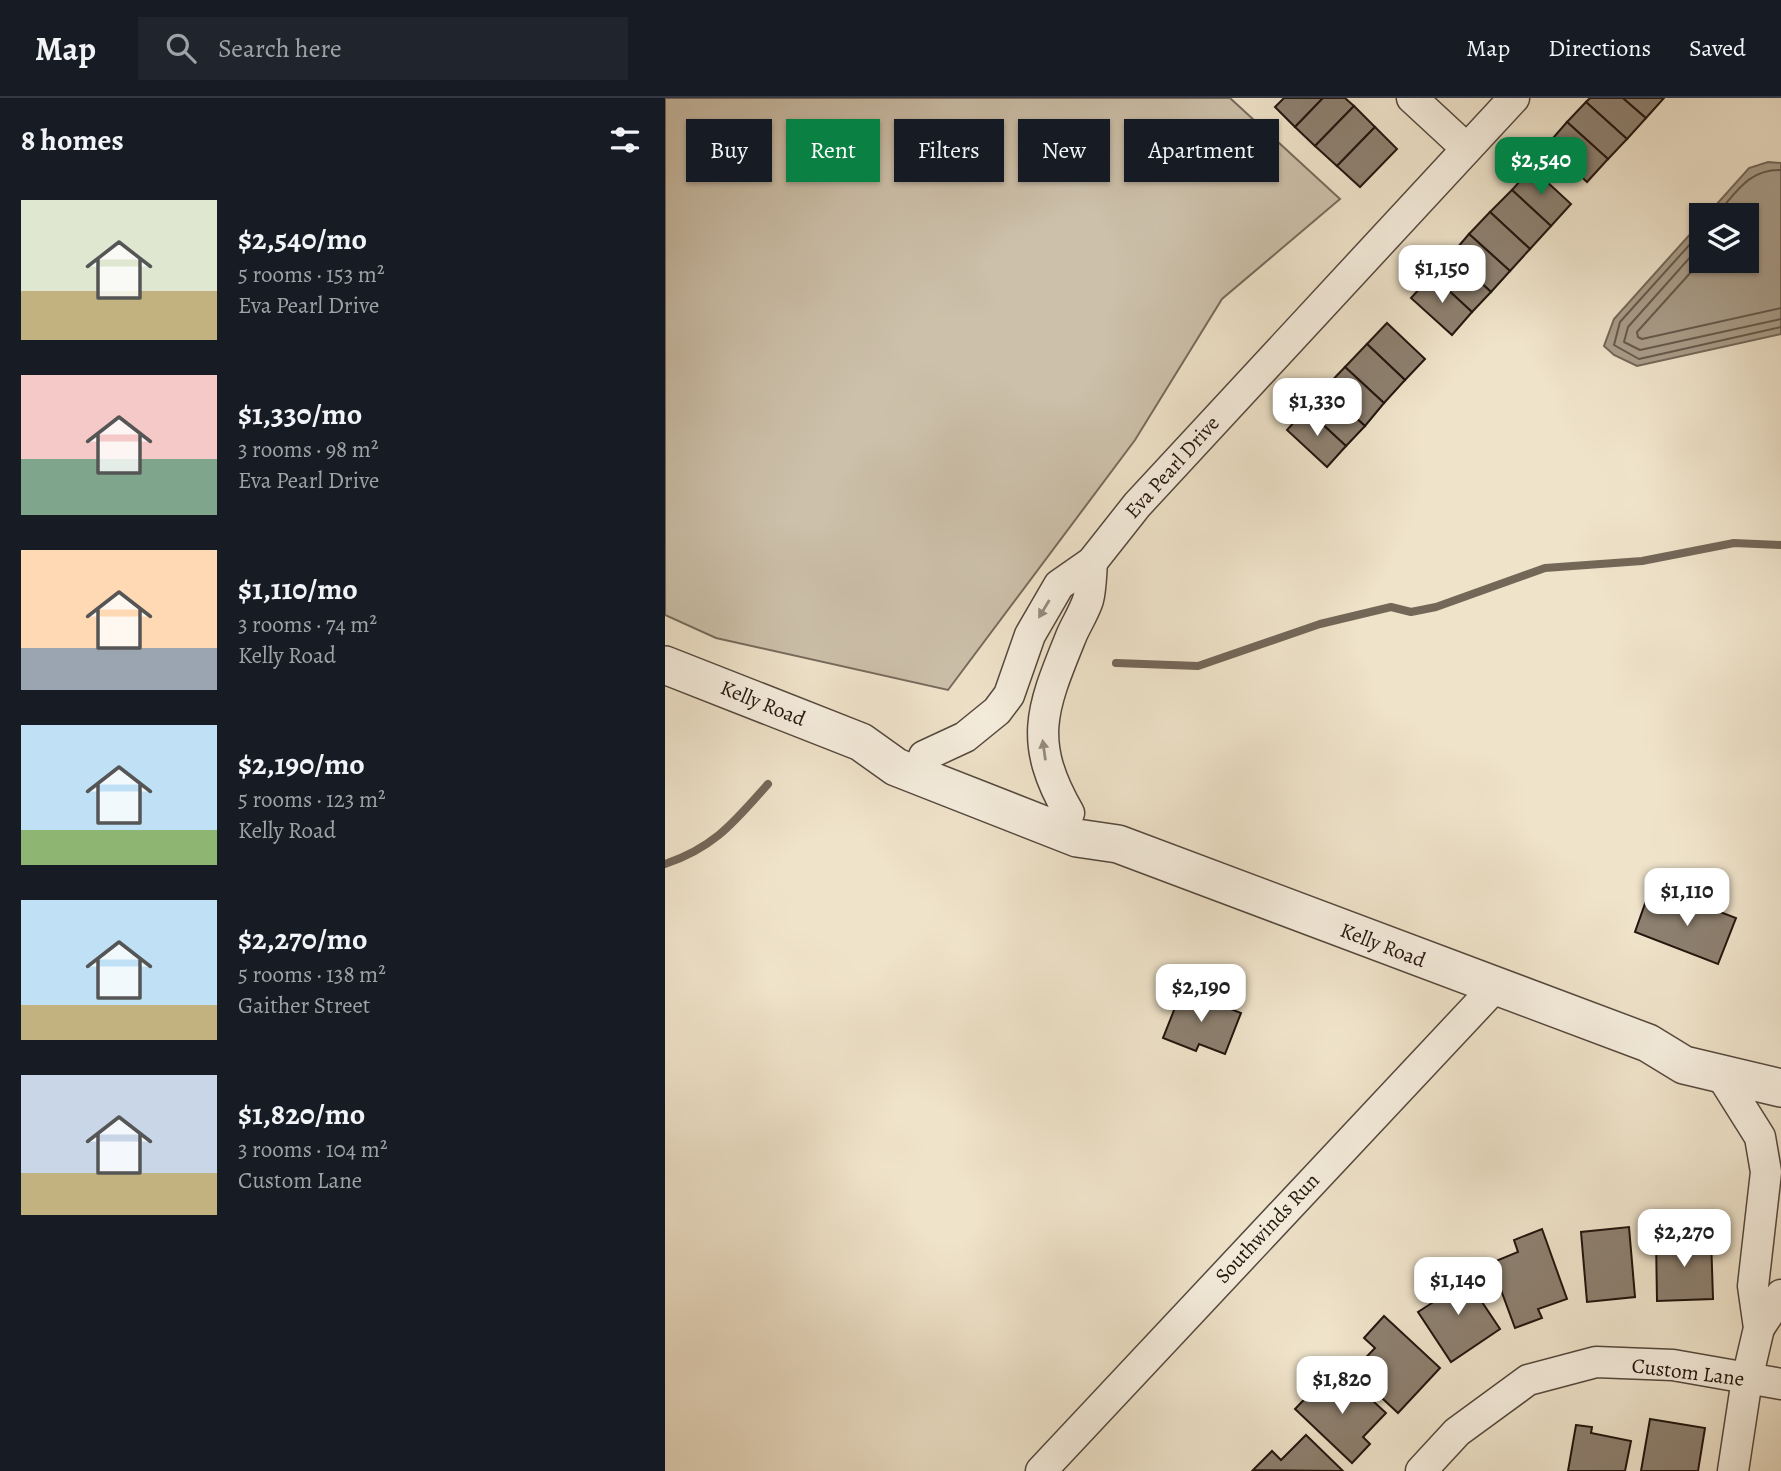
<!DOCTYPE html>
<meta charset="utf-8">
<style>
:root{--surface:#171b24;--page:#20242c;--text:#f1f3f6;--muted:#9ea1a6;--line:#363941;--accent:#0b8043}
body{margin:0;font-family:Alegreya,serif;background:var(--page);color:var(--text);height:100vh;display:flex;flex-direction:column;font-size:26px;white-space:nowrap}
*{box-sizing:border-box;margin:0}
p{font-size:23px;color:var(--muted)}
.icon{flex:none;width:38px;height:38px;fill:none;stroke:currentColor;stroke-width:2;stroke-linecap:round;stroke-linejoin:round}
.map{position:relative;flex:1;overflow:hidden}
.details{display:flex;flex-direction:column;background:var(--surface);width:665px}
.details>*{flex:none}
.hud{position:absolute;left:21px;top:21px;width:665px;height:63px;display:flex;gap:14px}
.controls{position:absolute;left:1024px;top:105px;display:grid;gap:14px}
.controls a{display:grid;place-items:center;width:70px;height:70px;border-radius:0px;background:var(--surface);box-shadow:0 2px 5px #0004;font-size:35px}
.price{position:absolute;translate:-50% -60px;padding:0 16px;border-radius:14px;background:#fff;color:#222;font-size:23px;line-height:46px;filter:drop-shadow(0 2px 4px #0008)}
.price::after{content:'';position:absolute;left:50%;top:42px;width:21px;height:16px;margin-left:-10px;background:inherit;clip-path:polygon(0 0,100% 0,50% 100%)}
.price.selected{background:var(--accent);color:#fff}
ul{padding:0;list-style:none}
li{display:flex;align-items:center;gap:21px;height:175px;padding:0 21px}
li span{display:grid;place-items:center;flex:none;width:196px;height:140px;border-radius:0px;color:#555}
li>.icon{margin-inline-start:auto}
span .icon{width:84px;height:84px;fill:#fffc;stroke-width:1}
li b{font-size:30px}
h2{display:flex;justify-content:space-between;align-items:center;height:84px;padding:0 21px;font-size:30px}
.pill{padding:0 24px;border-radius:0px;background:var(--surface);box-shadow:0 2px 5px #0004;font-size:24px;line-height:63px}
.pill.selected{background:var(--accent);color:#fff}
header{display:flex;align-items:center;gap:42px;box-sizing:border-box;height:98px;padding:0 35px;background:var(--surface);border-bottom:2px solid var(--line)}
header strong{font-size:33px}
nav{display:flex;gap:38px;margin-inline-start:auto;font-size:24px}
.search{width:490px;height:63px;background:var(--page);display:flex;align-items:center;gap:18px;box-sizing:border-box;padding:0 24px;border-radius:0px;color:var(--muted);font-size:26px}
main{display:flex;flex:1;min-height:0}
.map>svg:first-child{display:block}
.green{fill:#ccc0aa;stroke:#776a5c;stroke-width:2}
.water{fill:#a99d8a;stroke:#736758;stroke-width:2}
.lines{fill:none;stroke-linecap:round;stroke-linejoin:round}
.shore{stroke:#66594c;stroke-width:2}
.stream{stroke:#736758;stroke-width:8}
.building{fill:#8d8070;stroke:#22150e;stroke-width:2}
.minor-casing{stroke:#55483d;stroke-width:33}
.tertiary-casing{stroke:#55483d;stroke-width:40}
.minor{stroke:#f5eddd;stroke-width:30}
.tertiary{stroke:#f5eddd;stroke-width:37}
.oneway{fill:#968c80}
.labels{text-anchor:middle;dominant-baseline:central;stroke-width:5;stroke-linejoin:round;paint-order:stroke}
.street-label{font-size:21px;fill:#22150e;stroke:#f5eddd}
</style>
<header>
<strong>Map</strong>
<div class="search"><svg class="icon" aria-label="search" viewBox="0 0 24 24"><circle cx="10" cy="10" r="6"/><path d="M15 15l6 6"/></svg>Search here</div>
<nav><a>Map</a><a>Directions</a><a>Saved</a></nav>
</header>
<main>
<section class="details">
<h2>8 homes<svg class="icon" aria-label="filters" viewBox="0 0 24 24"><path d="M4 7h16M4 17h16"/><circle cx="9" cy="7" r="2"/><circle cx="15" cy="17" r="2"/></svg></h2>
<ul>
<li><span style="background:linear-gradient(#dfe7d0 65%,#c2b280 0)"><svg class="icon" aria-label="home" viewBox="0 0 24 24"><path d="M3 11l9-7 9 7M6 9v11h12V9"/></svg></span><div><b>$2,540/mo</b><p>5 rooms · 153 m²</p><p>Eva Pearl Drive</p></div></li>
<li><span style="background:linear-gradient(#f6c9c9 60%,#7fa58c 0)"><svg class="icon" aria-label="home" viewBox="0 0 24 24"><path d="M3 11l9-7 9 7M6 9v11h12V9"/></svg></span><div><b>$1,330/mo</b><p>3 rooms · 98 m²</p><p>Eva Pearl Drive</p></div></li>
<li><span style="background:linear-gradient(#ffd9b3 70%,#9aa5b1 0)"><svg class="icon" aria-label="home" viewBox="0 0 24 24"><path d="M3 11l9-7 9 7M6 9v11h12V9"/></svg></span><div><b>$1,110/mo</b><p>3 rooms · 74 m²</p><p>Kelly Road</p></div></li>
<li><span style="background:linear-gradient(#bfe0f5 75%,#8fb573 0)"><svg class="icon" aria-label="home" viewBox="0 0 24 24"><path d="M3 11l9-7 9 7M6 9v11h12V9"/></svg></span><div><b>$2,190/mo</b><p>5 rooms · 123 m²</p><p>Kelly Road</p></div></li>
<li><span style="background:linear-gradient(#bfe0f5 75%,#c2b280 0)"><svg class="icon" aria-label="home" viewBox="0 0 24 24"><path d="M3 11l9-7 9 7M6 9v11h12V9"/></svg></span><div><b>$2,270/mo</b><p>5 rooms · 138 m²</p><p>Gaither Street</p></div></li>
<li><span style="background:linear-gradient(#c9d6e8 70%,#c2b280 0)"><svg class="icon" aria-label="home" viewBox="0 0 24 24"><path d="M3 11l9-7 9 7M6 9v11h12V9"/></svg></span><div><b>$1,820/mo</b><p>3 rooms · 104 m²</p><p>Custom Lane</p></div></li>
</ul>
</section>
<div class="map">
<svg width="1116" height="1373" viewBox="0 0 1116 1373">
<rect width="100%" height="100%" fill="#efe3ca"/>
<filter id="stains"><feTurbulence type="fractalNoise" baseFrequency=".00286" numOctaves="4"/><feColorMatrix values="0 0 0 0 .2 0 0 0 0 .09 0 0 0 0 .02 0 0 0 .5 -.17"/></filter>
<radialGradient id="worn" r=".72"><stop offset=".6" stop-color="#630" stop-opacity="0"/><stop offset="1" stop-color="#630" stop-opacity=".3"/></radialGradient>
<path class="green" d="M 0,0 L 565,0 L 675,101 L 557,201 L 470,342 L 283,592 L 51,540 L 0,517 Z"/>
<path class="water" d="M 1103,64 L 1116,65 L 1116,236 L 972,268 L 949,257 L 939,248 L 949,221 L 1036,124 L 1036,163 L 1082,163 L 1082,117 L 1042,117 L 1084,70 Z"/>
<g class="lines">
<g class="shore">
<path d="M 1051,117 C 1071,95 1083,71 1116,72"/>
<path d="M 1036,134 L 955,224 L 949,247 L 974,261 L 1116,229"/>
<path d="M 1036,147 L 963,229 L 959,244 L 975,252 L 1116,221"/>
<path d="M 1036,163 L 972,234 L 973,239 L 977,241 L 1116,210"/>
</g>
<g class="stream">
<path d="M 451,565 L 533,568 L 655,526 L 726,509 L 746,514 L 771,509 L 880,470 L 977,463 L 1069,445 L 1116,447"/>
<path d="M 0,766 C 50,749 69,724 103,686"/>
</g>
</g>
<g class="building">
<path d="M 619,0 L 658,0 L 630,29 L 610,9 Z"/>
<path d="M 658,0 L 680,0 L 689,8 L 650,48 L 630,29 Z"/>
<path d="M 925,0 L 958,0 L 981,20 L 962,41 L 921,4 Z"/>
<path d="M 958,0 L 999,0 L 981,20 Z"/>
<path d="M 921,4 L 962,41 L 943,61 L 902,24 Z"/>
<path d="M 689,8 L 710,29 L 672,68 L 650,48 Z"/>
<path d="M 902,24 L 943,61 L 922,84 L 882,47 Z"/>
<path d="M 710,29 L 732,51 L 695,89 L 672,68 Z"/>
<path d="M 867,70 L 906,106 L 886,128 L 847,92 Z"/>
<path d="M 847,92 L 886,128 L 865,151 L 825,114 Z"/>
<path d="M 825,114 L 865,151 L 845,173 L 804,136 Z"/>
<path d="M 804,136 L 845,173 L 826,194 L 786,157 Z"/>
<path d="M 786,157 L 826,194 L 807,214 L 767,177 Z"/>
<path d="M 767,177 L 807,214 L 787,237 L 746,200 Z"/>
<path d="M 722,225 L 760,261 L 740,282 L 702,246 Z"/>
<path d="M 702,246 L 740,282 L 719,305 L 680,269 Z"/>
<path d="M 680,269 L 719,305 L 700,328 L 659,291 Z"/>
<path d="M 659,291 L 700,328 L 681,348 L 641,311 Z"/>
<path d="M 641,311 L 681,348 L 662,369 L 622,332 Z"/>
<path d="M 982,800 L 1015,812 L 1019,800 L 1071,820 L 1053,866 L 970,834 Z"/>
<path d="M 517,892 L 576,915 L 560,956 L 534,946 L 531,953 L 498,940 Z"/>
<path d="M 964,1129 L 970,1199 L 922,1204 L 916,1134 Z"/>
<path d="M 877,1131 L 902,1201 L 873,1211 L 877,1220 L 850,1230 L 826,1165 L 853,1154 L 849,1142 Z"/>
<path d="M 1046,1139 L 1048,1201 L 992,1203 L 991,1141 Z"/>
<path d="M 795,1171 L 835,1231 L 786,1264 L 753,1214 L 773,1201 L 766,1190 Z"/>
<path d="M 719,1218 L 775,1270 L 733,1315 L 688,1273 L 710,1250 L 699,1240 Z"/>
<path d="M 680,1277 L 721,1315 L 698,1339 L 705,1346 L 687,1365 L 630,1311 L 657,1283 L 666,1292 Z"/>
<path d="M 985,1321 L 1040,1330 L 1033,1373 L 976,1373 Z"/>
<path d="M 911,1327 L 927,1329 L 926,1335 L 966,1343 L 960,1373 L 903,1373 Z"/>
<path d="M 641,1337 L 678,1373 L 588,1372 L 607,1353 L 616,1362 Z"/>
</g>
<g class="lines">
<defs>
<g id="minor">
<path d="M 747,0 L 801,50"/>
<path d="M 259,658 L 300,639 L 332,613 L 344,597 L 365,537 L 394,487 L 427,464 L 472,407 L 849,0"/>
<path d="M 404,715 C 362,642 377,610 407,536 C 412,525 419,514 423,502 C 426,491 426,476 427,464"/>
<path d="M 1056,977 L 1095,1039 L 1101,1074 L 1088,1188 L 1094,1230 L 1082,1281 L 1068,1373"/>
<path d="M 1094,1230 L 1116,1197"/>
<path d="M 376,1373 L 830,889"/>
<path d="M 756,1373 L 792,1334 L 863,1282 L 931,1264 L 1008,1267 L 1116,1286"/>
</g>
<path id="tertiary" d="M 0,567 L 196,644 L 231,669 L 412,740 L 453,746 L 983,945 L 1019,967 L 1116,990"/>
</defs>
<use href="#minor" class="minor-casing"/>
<use href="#tertiary" class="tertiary-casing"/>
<use href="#minor" class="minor"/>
<use href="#tertiary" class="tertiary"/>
</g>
<defs><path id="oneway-solid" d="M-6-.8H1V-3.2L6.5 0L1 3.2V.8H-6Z" transform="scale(1.75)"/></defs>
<g class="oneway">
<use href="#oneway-solid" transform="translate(379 511) rotate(121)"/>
<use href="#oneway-solid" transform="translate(379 652) rotate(-98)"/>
</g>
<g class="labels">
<g class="street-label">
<text transform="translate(507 369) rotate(-48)">Eva Pearl Drive</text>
<text transform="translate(98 605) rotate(22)">Kelly Road</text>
<text transform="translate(718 847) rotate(21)">Kelly Road</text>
<text transform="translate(602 1130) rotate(-47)">Southwinds Run</text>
<text transform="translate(1023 1274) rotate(7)">Custom Lane</text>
</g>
</g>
<rect width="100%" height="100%" filter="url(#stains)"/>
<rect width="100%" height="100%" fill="url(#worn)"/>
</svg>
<div class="controls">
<a><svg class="icon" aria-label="layers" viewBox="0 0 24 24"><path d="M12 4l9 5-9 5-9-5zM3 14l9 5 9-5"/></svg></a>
</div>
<b class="price selected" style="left:876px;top:99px">$2,540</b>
<b class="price" style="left:777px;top:207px">$1,150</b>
<b class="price" style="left:652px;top:340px">$1,330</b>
<b class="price" style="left:1022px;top:830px">$1,110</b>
<b class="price" style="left:536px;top:926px">$2,190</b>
<b class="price" style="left:1019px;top:1171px">$2,270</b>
<b class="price" style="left:793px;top:1219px">$1,140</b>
<b class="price" style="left:677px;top:1318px">$1,820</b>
<div class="hud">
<a class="pill">Buy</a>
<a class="pill selected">Rent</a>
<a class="pill">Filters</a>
<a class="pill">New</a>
<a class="pill">Apartment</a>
</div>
</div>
</main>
